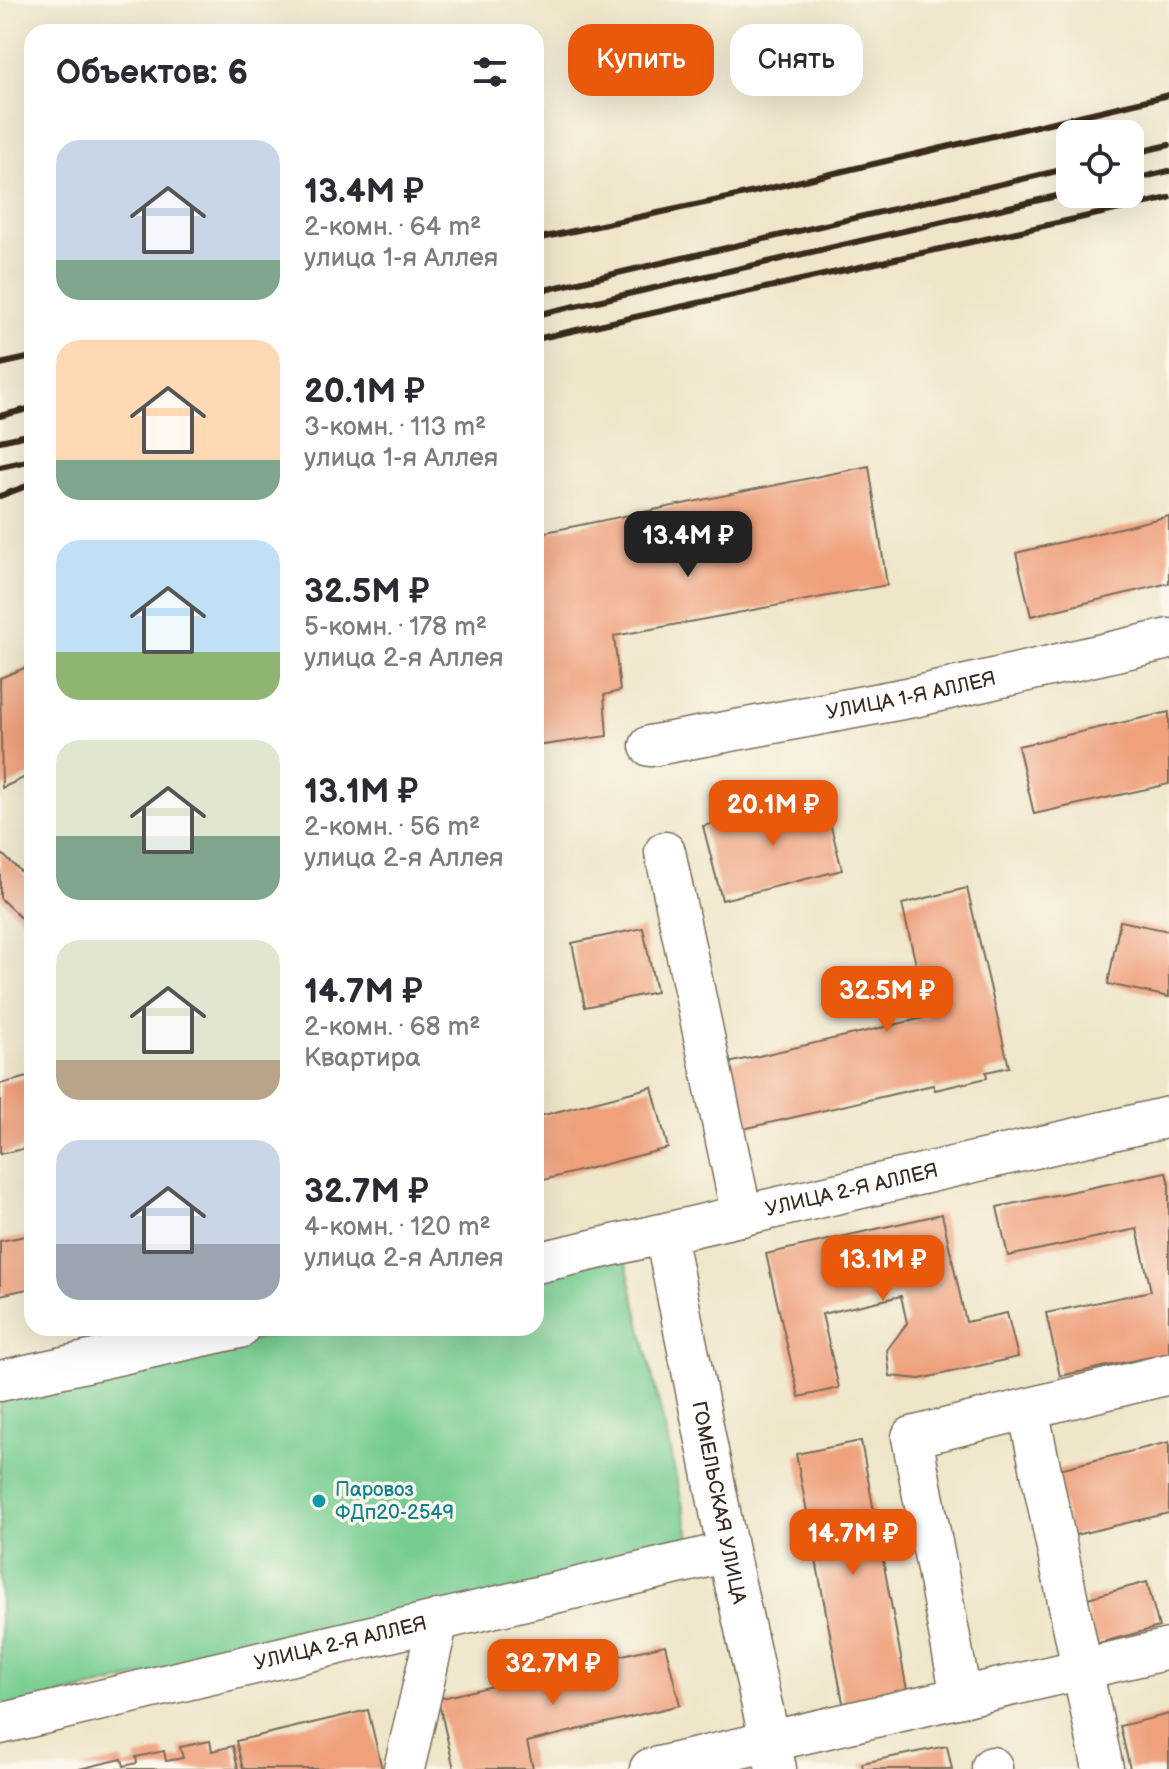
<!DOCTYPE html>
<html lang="ru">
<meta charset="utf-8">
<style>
:root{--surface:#fff;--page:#f7f7f7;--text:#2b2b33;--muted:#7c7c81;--accent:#ea580c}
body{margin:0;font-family:"Balsamiq Sans",sans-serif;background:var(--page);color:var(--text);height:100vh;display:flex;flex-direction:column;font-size:30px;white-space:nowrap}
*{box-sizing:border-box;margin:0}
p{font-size:26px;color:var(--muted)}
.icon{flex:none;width:44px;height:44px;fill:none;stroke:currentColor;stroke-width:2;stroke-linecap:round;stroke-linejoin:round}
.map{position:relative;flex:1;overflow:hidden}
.sheet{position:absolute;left:24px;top:24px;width:520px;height:1312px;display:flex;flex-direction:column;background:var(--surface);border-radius:24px;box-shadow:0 8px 32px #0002}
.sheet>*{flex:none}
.hud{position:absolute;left:568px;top:24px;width:480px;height:72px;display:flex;gap:16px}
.tools{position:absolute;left:1056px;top:120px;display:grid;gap:16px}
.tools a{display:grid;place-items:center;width:88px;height:88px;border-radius:16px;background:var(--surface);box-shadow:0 8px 32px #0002;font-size:40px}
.price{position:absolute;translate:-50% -68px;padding:0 18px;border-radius:16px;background:var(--accent);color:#fff;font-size:26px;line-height:52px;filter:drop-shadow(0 2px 4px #0008)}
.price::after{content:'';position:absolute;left:50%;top:48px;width:24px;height:18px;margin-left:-12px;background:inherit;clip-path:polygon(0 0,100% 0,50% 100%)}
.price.selected{background:#222;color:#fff}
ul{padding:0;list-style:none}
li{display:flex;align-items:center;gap:24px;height:200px;padding:0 32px}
li span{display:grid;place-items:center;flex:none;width:224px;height:160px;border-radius:24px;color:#555}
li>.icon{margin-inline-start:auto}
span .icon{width:96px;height:96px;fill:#fffc;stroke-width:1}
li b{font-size:34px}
h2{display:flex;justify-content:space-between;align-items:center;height:96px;padding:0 32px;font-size:34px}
.chip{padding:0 28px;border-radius:24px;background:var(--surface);box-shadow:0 8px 32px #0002;font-size:28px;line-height:72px}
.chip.selected{background:var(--accent);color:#fff}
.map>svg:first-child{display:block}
.green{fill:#76cc90;stroke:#587b57;stroke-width:2}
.building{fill:#efa17d}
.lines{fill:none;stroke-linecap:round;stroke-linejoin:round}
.minor-casing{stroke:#7a6c5a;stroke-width:43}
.minor{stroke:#fff;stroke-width:40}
.rail{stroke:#3b2a1e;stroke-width:6}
.culture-dot{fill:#0f9aa8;stroke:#fbf7ec;stroke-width:3}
.labels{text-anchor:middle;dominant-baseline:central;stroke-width:7;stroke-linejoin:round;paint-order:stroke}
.street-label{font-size:20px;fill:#3b2a1e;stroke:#fbf7ec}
.culture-label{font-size:20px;fill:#0d838f;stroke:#fbf7ec;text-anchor:start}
</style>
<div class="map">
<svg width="1169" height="1769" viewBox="0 0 1169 1769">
<rect width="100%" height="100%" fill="#fbf7ec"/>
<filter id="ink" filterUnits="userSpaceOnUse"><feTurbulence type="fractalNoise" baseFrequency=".0125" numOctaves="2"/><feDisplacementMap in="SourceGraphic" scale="16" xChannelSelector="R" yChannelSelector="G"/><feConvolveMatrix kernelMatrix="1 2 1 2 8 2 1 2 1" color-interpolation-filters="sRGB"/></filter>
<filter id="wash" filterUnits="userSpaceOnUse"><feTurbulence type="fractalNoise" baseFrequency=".006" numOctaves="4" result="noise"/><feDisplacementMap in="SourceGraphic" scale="32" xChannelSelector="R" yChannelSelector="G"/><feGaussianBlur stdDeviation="1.8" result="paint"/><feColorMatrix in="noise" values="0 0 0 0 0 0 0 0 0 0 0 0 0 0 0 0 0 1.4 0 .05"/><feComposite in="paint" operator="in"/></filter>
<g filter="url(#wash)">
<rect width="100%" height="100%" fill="#efe6ca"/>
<path class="green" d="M 624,1255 L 693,1549 L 0,1709 L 0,1398 L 306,1328 L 536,1328 L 536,1275 Z"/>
<g id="blocks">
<g class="building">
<path d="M 869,466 L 887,585 L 614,636 L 620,691 L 604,695 L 607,736 L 536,746 L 536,534 Z"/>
<path d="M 1169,516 L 1169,583 L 1031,616 L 1016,553 Z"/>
<path d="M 32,665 L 32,774 L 2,788 L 0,678 Z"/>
<path d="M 1169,712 L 1169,784 L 1034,814 L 1018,746 Z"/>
<path d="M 823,795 L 842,870 L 722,900 L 703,826 Z"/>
<path d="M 0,852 L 32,882 L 32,929 L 0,898 Z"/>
<path d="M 967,888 L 1009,1067 L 986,1072 L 987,1078 L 935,1090 L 933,1085 L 730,1132 L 715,1066 L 928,1017 L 902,904 Z"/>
<path d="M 1120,921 L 1169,931 L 1169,997 L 1108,984 Z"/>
<path d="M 643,928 L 656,992 L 585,1007 L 572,943 Z"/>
<path d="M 32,1076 L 32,1147 L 0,1154 L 0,1084 Z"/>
<path d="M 652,1087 L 668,1148 L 536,1182 L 536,1117 Z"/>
<path d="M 1166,1172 L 1169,1184 L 1169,1353 L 1060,1376 L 1046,1313 L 1151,1291 L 1137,1229 L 1008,1256 L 997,1207 Z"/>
<path d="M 942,1214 L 966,1322 L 1007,1313 L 1018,1357 L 920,1379 L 890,1376 L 887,1350 L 907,1323 L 901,1296 L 822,1314 L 839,1388 L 799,1397 L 766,1254 Z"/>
<path d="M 31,1235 L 32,1288 L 0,1295 L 0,1241 Z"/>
<path d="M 861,1441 L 909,1701 L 845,1713 L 796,1454 Z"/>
<path d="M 1169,1442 L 1169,1513 L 1071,1536 L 1055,1470 Z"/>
<path d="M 1147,1582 L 1159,1627 L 1095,1644 L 1084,1599 Z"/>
<path d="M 665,1645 L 680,1705 L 527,1742 L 533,1769 L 454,1769 L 438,1699 Z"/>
<path d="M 368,1710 L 382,1769 L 243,1769 L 236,1741 Z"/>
<path d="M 1169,1714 L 1169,1769 L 1130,1769 L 1120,1726 Z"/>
<path d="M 210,1741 L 212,1751 L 233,1746 L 238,1769 L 79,1769 L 122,1759 L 124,1766 L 137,1763 L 136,1757 L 164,1751 L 166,1761 L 183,1758 L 180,1747 Z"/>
<path d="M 947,1746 L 952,1769 L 863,1769 L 862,1763 Z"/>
</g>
</g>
</g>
<g filter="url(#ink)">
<use href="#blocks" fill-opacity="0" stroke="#7a6c5a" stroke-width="2"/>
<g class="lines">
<defs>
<g id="minor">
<path id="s1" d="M 650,746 L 918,696 L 1169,639"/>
<path d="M 665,852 L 742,1216"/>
<path id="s2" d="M 665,1234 L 728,1552 L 776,1769"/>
<path id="s3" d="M 536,1263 L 1169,1117"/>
<path d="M 0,1381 L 239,1328"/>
<path d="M 1028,1409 L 1103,1769"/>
<path d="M 961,1696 L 912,1437 L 1169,1374"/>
<path id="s4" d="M 0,1724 L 728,1552"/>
<path d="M 992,1767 L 992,1769"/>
<path d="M 404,1769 L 438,1620"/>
<path d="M 650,1769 L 1169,1649"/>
</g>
</defs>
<use href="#minor" class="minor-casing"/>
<use href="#minor" class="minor"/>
<g class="rail">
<path d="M 1130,154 L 1169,145"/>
<path d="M 1130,180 L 1169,171"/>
<path d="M 536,239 L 728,198 L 1169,95"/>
<path d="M 536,292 L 1070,168"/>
<path d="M 536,315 L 1070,193"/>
<path d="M 536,339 L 1169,198"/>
<path d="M 0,364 L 32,357"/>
<path d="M 0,416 L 32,408"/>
<path d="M 0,441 L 32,434"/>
<path d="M 0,467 L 32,460"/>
<path d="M 0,496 L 32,484"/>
</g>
</g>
</g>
<circle class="culture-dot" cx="319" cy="1501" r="8"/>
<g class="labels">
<g class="street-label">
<text stroke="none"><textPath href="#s1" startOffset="266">УЛИЦА 1-Я АЛЛЕЯ</textPath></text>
<text stroke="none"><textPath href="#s3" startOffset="324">УЛИЦА 2-Я АЛЛЕЯ</textPath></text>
<text stroke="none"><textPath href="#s2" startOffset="274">ГОМЕЛЬСКАЯ УЛИЦА</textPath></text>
<text stroke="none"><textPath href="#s4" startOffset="350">УЛИЦА 2-Я АЛЛЕЯ</textPath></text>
</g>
<g class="culture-label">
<text x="335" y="1490">Паровоз<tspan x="335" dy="23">ФДп20-2549</tspan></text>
</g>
</g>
</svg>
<div class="tools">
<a><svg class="icon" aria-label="locate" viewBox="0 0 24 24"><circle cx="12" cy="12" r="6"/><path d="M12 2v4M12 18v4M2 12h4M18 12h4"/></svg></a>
</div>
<b class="price selected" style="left:688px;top:579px">13.4M ₽</b>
<b class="price" style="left:773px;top:848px">20.1M ₽</b>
<b class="price" style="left:887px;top:1034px">32.5M ₽</b>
<b class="price" style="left:883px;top:1303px">13.1M ₽</b>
<b class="price" style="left:853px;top:1577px">14.7M ₽</b>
<b class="price" style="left:553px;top:1707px">32.7M ₽</b>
<div class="hud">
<a class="chip selected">Купить</a>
<a class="chip">Снять</a>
</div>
<section class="sheet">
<h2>Объектов: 6<svg class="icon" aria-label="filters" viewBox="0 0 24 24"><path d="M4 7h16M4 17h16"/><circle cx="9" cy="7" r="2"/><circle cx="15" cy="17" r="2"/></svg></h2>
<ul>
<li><span style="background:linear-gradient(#c9d6e8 75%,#7fa58c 0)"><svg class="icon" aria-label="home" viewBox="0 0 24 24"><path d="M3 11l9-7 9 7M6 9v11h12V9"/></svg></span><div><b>13.4M ₽</b><p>2-комн. · 64 m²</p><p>улица 1-я Аллея</p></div></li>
<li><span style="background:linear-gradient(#ffd9b3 75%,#7fa58c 0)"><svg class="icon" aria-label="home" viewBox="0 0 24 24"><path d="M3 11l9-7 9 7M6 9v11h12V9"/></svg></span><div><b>20.1M ₽</b><p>3-комн. · 113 m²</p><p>улица 1-я Аллея</p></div></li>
<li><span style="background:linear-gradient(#bfe0f5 70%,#8fb573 0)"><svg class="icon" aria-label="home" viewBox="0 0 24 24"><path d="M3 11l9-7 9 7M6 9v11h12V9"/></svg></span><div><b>32.5M ₽</b><p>5-комн. · 178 m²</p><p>улица 2-я Аллея</p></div></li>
<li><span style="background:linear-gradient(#dfe7d0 60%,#7fa58c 0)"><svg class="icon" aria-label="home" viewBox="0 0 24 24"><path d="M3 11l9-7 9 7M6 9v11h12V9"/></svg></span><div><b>13.1M ₽</b><p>2-комн. · 56 m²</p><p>улица 2-я Аллея</p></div></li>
<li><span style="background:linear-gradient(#dfe7d0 75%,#b9a48a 0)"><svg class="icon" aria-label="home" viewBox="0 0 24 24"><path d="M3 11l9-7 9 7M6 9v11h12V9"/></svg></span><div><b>14.7M ₽</b><p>2-комн. · 68 m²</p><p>Квартира</p></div></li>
<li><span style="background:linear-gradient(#c9d6e8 65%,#9aa5b1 0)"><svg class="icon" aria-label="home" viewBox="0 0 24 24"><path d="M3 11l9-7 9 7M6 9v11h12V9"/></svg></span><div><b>32.7M ₽</b><p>4-комн. · 120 m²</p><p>улица 2-я Аллея</p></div></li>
</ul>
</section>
</div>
